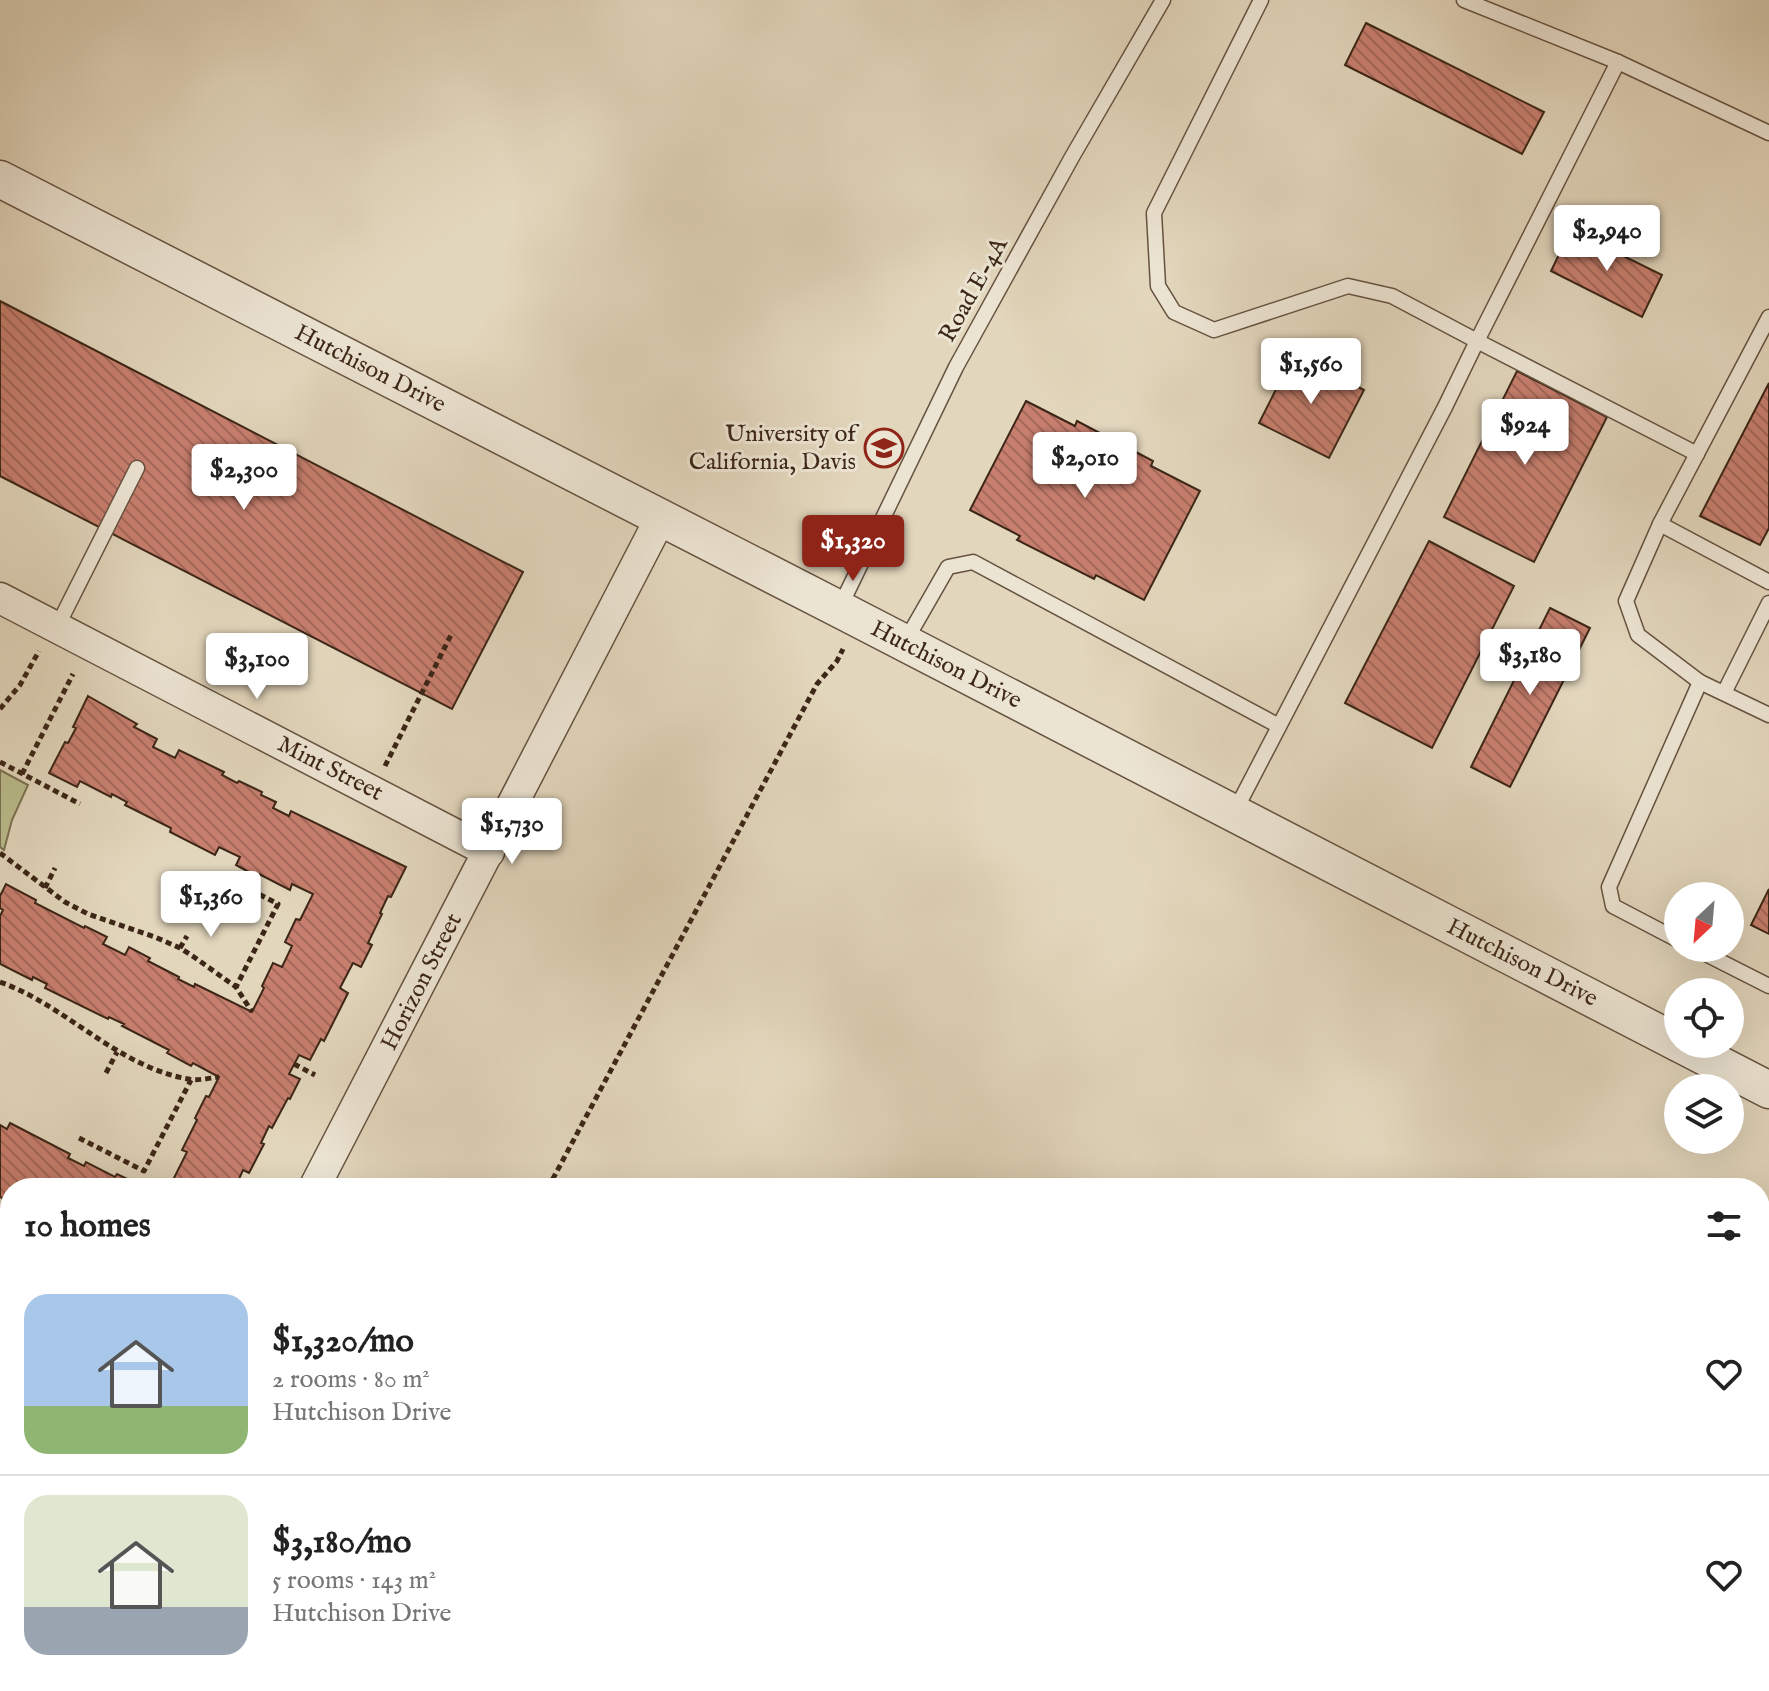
<!DOCTYPE html>
<meta charset="utf-8">
<style>
:root{--surface:#fff;--page:#f2f2f2;--text:#222;--muted:#767676;--line:#e0e0e0;--accent:#8f2418}
body{margin:0;font-family:"IM FELL English",serif;background:var(--page);color:var(--text);height:100vh;display:flex;flex-direction:column;font-size:30px;white-space:nowrap}
*{box-sizing:border-box;margin:0}
p{font-size:26px;color:var(--muted)}
.icon{flex:none;width:44px;height:44px;fill:none;stroke:currentColor;stroke-width:2;stroke-linecap:round;stroke-linejoin:round}
.map{position:relative;flex:1;overflow:hidden}
.drawer{position:absolute;left:0px;top:1178px;width:1770px;height:514px;display:flex;flex-direction:column;background:var(--surface);border-radius:32px 32px 0 0;box-shadow:0 8px 32px #0002}
.drawer>*{flex:none}
.needle{width:52px;rotate:206deg}
.controls{position:absolute;left:1664px;top:882px;display:grid;gap:16px}
.controls a{display:grid;place-items:center;width:80px;height:80px;border-radius:50%;background:var(--surface);box-shadow:0 8px 32px #0002;font-size:40px}
.price{position:absolute;translate:-50% -68px;padding:0 18px;border-radius:8px;background:#fff;color:#222;font-size:26px;line-height:52px;filter:drop-shadow(0 2px 4px #0008)}
.price::after{content:'';position:absolute;left:50%;top:48px;width:24px;height:18px;margin-left:-12px;background:inherit;clip-path:polygon(0 0,100% 0,50% 100%)}
.price.current{background:var(--accent);color:#fff}
ul{padding:0;list-style:none}
li{display:flex;align-items:center;gap:24px;height:200px;padding:0 24px}
li+li{border-top:2px solid var(--line)}
li span{display:grid;place-items:center;flex:none;width:224px;height:160px;border-radius:24px;color:#555}
li>.icon{margin-inline-start:auto}
span .icon{width:96px;height:96px;fill:#fffc;stroke-width:1}
li b{font-size:34px}
h2{display:flex;justify-content:space-between;align-items:center;height:96px;padding:0 24px;font-size:34px}
.map>svg:first-child{display:block}
.grass{fill:#babc8c;stroke:#7b7152;stroke-width:2}
.building{fill:url(#building-back-hatch);stroke:#3c2617;stroke-width:2}
.lines{fill:none;stroke-linecap:round;stroke-linejoin:round}
.service-casing{stroke:#665240;stroke-width:17}
.minor-casing{stroke:#665240;stroke-width:33}
.tertiary-casing{stroke:#665240;stroke-width:39}
.path{stroke:#3c2617;stroke-width:5;stroke-dasharray:6 4;stroke-linecap:butt}
.service{stroke:#ece4d3;stroke-width:14}
.minor{stroke:#ece4d3;stroke-width:30}
.tertiary{stroke:#ece4d3;stroke-width:36}
.labels{text-anchor:middle;dominant-baseline:central;stroke-width:6;stroke-linejoin:round;paint-order:stroke}
.street-label{font-size:24px;fill:#3c2617;stroke:#ece4d3}
.poi-label{font-size:24px;fill:#3c2617;stroke:#ece4d3;text-anchor:end}
</style>
<div class="map">
<svg width="1769" height="1691" viewBox="0 0 1769 1691">
<defs>
<pattern id="building-back-hatch" width="6" height="6" patternUnits="userSpaceOnUse" patternTransform="scale(2)"><rect width="6" height="6" fill="#c87f6f"/><path d="M-1 5l2 2M0 0l6 6M5-1l2 2" fill="none" stroke="#a4685a"/></pattern>
</defs>
<rect width="100%" height="100%" fill="#e2d6bc"/>
<filter id="stains"><feTurbulence type="fractalNoise" baseFrequency=".0025" numOctaves="4"/><feColorMatrix values="0 0 0 0 .2 0 0 0 0 .09 0 0 0 0 .02 0 0 0 .5 -.17"/></filter>
<radialGradient id="worn" r=".72"><stop offset=".6" stop-color="#630" stop-opacity="0"/><stop offset="1" stop-color="#630" stop-opacity=".3"/></radialGradient>
<g class="grass">
<path d="M 0,770 L 28,785 L 12,820 L 4,850 L 0,847 Z"/>
<path d="M 0,1339 L 10,1344 L 10,1682 L 5,1691 L 0,1691 Z"/>
</g>
<g class="building">
<path d="M 1366,23 L 1544,112 L 1522,154 L 1345,65 Z"/>
<path d="M 1571,230 L 1662,275 L 1642,317 L 1551,271 Z"/>
<path d="M 0,301 L 523,572 L 452,709 L 0,476 Z"/>
<path d="M 1294,354 L 1364,390 L 1329,458 L 1259,423 Z"/>
<path d="M 1517,371 L 1607,417 L 1534,562 L 1444,517 Z"/>
<path d="M 1769,383 L 1769,528 L 1760,545 L 1700,516 Z"/>
<path d="M 1026,401 L 1075,426 L 1077,421 L 1153,461 L 1151,466 L 1200,491 L 1144,600 L 1096,575 L 1094,579 L 1017,540 L 1020,536 L 970,510 Z"/>
<path d="M 1429,541 L 1514,586 L 1432,748 L 1345,703 Z"/>
<path d="M 1550,608 L 1590,628 L 1510,787 L 1471,767 Z"/>
<path d="M 88,696 L 137,724 L 134,727 L 157,739 L 153,747 L 175,758 L 179,750 L 224,772 L 222,775 L 237,783 L 239,781 L 262,792 L 261,795 L 276,802 L 273,808 L 289,816 L 291,811 L 406,867 L 391,897 L 388,896 L 380,913 L 382,914 L 368,943 L 372,945 L 361,967 L 353,963 L 340,988 L 348,993 L 324,1041 L 321,1039 L 310,1060 L 299,1055 L 289,1074 L 300,1079 L 290,1099 L 288,1098 L 272,1128 L 269,1126 L 261,1143 L 264,1144 L 249,1173 L 243,1170 L 235,1188 L 169,1188 L 187,1152 L 182,1150 L 197,1120 L 195,1118 L 206,1096 L 209,1097 L 219,1077 L 193,1063 L 191,1066 L 167,1053 L 169,1050 L 122,1026 L 124,1024 L 109,1017 L 108,1019 L 45,988 L 47,984 L 33,977 L 32,980 L 0,964 L 0,916 L 3,910 L 0,908 L 0,896 L 6,884 L 36,900 L 35,903 L 84,928 L 85,926 L 107,937 L 103,944 L 125,955 L 129,947 L 150,958 L 148,961 L 179,977 L 178,979 L 194,987 L 195,984 L 252,1012 L 264,988 L 262,986 L 273,963 L 282,967 L 292,946 L 285,942 L 296,919 L 300,920 L 313,894 L 292,884 L 290,890 L 259,874 L 258,877 L 236,865 L 240,857 L 219,847 L 215,855 L 170,832 L 171,828 L 125,805 L 127,802 L 112,794 L 111,797 L 80,781 L 77,787 L 49,773 L 65,742 L 68,743 L 76,728 L 73,727 Z"/>
<path d="M 1769,889 L 1769,934 L 1751,925 Z"/>
<path d="M 10,1123 L 70,1154 L 68,1158 L 84,1166 L 86,1162 L 115,1177 L 117,1174 L 140,1185 L 138,1188 L 10,1188 L 10,1202 L 0,1197 L 0,1125 L 7,1129 Z"/>
</g>
<g class="lines">
<defs>
<g id="service">
<path d="M 1464,0 L 1618,62 L 1769,133"/>
<path d="M 1618,62 L 1477,341 L 1697,454"/>
<path d="M 1769,317 L 1660,524 L 1626,601 L 1638,635 L 1700,682 L 1769,715"/>
<path d="M 1660,524 L 1769,582"/>
<path d="M 839,609 L 956,367 L 1072,157 L 1163,0"/>
<path d="M 57,627 L 137,468"/>
<path d="M 905,642 L 948,567 L 973,562 L 1279,726"/>
<path d="M 1724,693 L 1769,603"/>
<path d="M 1234,813 L 1445,407 L 1477,341 L 1392,296 L 1348,286 L 1214,330 L 1174,312 L 1158,286 L 1154,213 L 1261,0"/>
<path d="M 1678,940 L 1613,906 L 1609,887 L 1700,682"/>
<path d="M 1694,948 L 1769,986"/>
</g>
<g id="minor">
<path d="M 0,598 L 489,852"/>
<path d="M 314,1188 L 660,519"/>
<path d="M 0,1276 L 10,1281"/>
<path d="M 53,1691 L 57,1682"/>
</g>
<g id="tertiary">
<path d="M 0,179 L 839,609 L 1678,1043"/>
<path d="M 1680,1044 L 1769,1090"/>
</g>
</defs>
<use href="#service" class="service-casing"/>
<use href="#minor" class="minor-casing"/>
<use href="#tertiary" class="tertiary-casing"/>
<g class="path">
<path d="M 0,709 L 20,685 L 39,651"/>
<path d="M 0,762 L 80,804"/>
<path d="M 385,766 L 452,633"/>
<path d="M 22,774 L 73,674"/>
<path d="M 0,853 L 65,902 L 88,914 L 155,937 L 180,948 L 194,957 L 236,987 L 252,1012"/>
<path d="M 224,876 L 278,904 L 236,987"/>
<path d="M 45,888 L 55,868"/>
<path d="M 180,948 L 187,936"/>
<path d="M 0,982 C 67,1006 116,1066 188,1079 C 198,1081 209,1078 219,1077"/>
<path d="M 294,1064 L 315,1075"/>
<path d="M 106,1073 L 117,1052"/>
<path d="M 79,1138 L 144,1171 L 191,1080"/>
<path d="M 548,1188 L 817,684 L 837,661 L 843,649"/>
<path d="M 291,1691 L 295,1682"/>
</g>
<use href="#service" class="service"/>
<use href="#minor" class="minor"/>
<use href="#tertiary" class="tertiary"/>
</g>
<defs>
<symbol id="university-ring" viewBox="-11 -11 22 22"><circle r="9.5" fill="#ece4d3" stroke="#8f2418" stroke-width="1.5"/><path d="M0-5L7-2L0 1L-7-2ZM-4 1L0 2.5L4 1V4Q0 6-4 4Z" fill="#8f2418"/></symbol>
</defs>
<g fill-rule="evenodd">
<use href="#university-ring" x="862" y="426" width="44" height="44"/>
</g>
<g class="labels">
<g class="street-label">
<text transform="translate(974 290) rotate(-61)">Road E-4A</text>
<text transform="translate(370 369) rotate(27)">Hutchison Drive</text>
<text transform="translate(946 665) rotate(27)">Hutchison Drive</text>
<text transform="translate(330 769) rotate(27)">Mint Street</text>
<text transform="translate(1522 963) rotate(27)">Hutchison Drive</text>
<text transform="translate(422 982) rotate(-63)">Horizon Street</text>
</g>
<g class="poi-label">
<text x="856" y="434">University of<tspan x="856" dy="28">California, Davis</tspan></text>
</g>
</g>
<rect width="100%" height="100%" filter="url(#stains)"/>
<rect width="100%" height="100%" fill="url(#worn)"/>
</svg>
<div class="controls">
<a><svg class="needle" viewBox="-14 -14 28 28"><path d="M0-13l5 13h-10z" fill="#e53935"/><path d="M0 13l5-13h-10z" fill="#767676"/></svg></a>
<a><svg class="icon" aria-label="locate" viewBox="0 0 24 24"><circle cx="12" cy="12" r="6"/><path d="M12 2v4M12 18v4M2 12h4M18 12h4"/></svg></a>
<a><svg class="icon" aria-label="layers" viewBox="0 0 24 24"><path d="M12 4l9 5-9 5-9-5zM3 14l9 5 9-5"/></svg></a>
</div>
<b class="price" style="left:1607px;top:273px">$2,940</b>
<b class="price" style="left:1311px;top:406px">$1,560</b>
<b class="price" style="left:1525px;top:467px">$924</b>
<b class="price" style="left:1085px;top:500px">$2,010</b>
<b class="price" style="left:244px;top:512px">$2,300</b>
<b class="price current" style="left:853px;top:583px">$1,320</b>
<b class="price" style="left:1530px;top:697px">$3,180</b>
<b class="price" style="left:257px;top:701px">$3,100</b>
<b class="price" style="left:512px;top:866px">$1,730</b>
<b class="price" style="left:211px;top:939px">$1,360</b>
<section class="drawer">
<h2>10 homes<svg class="icon" aria-label="filters" viewBox="0 0 24 24"><path d="M4 7h16M4 17h16"/><circle cx="9" cy="7" r="2"/><circle cx="15" cy="17" r="2"/></svg></h2>
<ul>
<li><span style="background:linear-gradient(#a9c7e8 70%,#8fb573 0)"><svg class="icon" aria-label="home" viewBox="0 0 24 24"><path d="M3 11l9-7 9 7M6 9v11h12V9"/></svg></span><div><b>$1,320/mo</b><p>2 rooms · 80 m²</p><p>Hutchison Drive</p></div><svg class="icon" aria-label="heart" viewBox="0 0 24 24"><path d="M12 20l-8-8c-3-5 5-10 8-4 3-6 11-1 8 4z"/></svg></li>
<li><span style="background:linear-gradient(#dfe7d0 70%,#9aa5b1 0)"><svg class="icon" aria-label="home" viewBox="0 0 24 24"><path d="M3 11l9-7 9 7M6 9v11h12V9"/></svg></span><div><b>$3,180/mo</b><p>5 rooms · 143 m²</p><p>Hutchison Drive</p></div><svg class="icon" aria-label="heart" viewBox="0 0 24 24"><path d="M12 20l-8-8c-3-5 5-10 8-4 3-6 11-1 8 4z"/></svg></li>
</ul>
</section>
</div>
